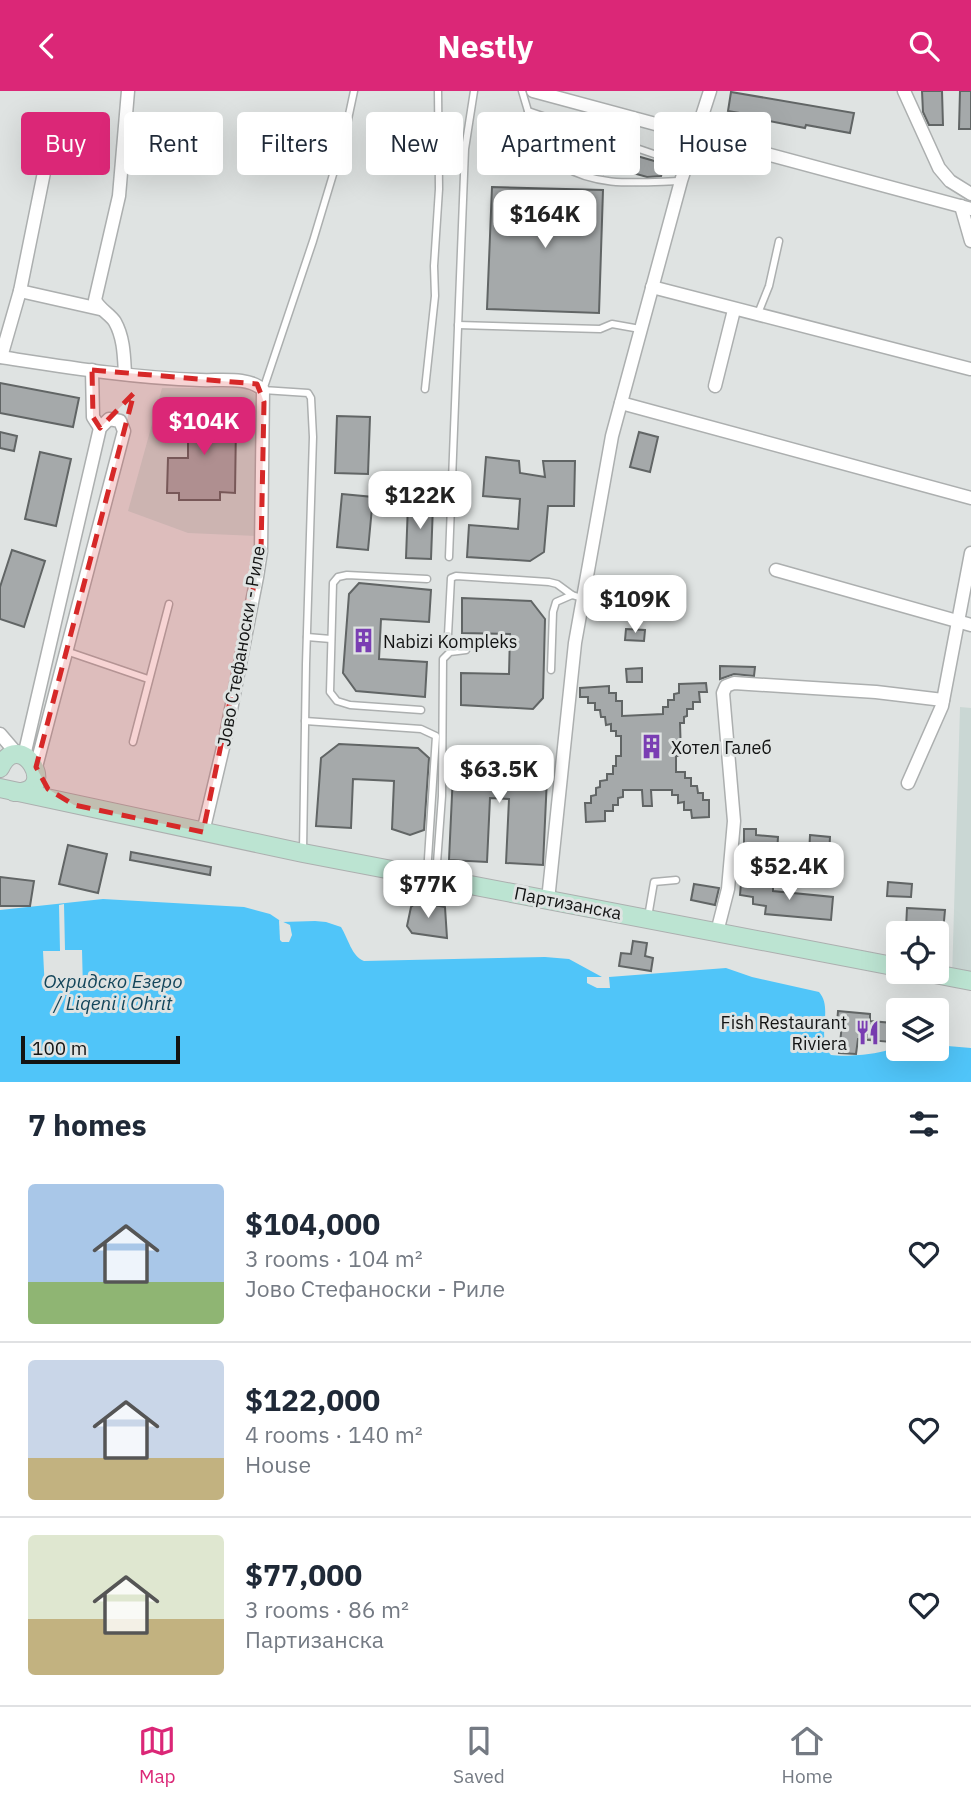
<!DOCTYPE html>
<meta charset="utf-8">
<style>
:root{--surface:#fff;--page:#f2f2f3;--text:#1f2937;--muted:#747a83;--line:#e0e1e3;--accent:#db2777}
body{margin:0;font-family:"IBM Plex Sans",sans-serif;background:var(--page);color:var(--text);height:100vh;display:flex;flex-direction:column;font-size:26px;white-space:nowrap}
*{box-sizing:border-box;margin:0}
p{font-size:23px;color:var(--muted)}
.icon{flex:none;width:38px;height:38px;fill:none;stroke:currentColor;stroke-width:2;stroke-linecap:round;stroke-linejoin:round}
.map{position:relative;height:991px;overflow:hidden}
.sheet{display:flex;flex-direction:column;background:var(--surface);flex:1}
.sheet>*{flex:none}
.guide{position:absolute;left:21px;top:21px;width:929px;height:63px;display:flex;gap:14px}
.controls{position:absolute;left:886px;top:830px;display:grid;gap:14px}
.controls a{display:grid;place-items:center;width:63px;height:63px;border-radius:7px;background:var(--surface);box-shadow:0 7px 28px #0002;font-size:35px}
.scale{position:absolute;left:21px;bottom:18px;width:159px;box-sizing:border-box;padding-left:7px;border:4px solid #131414;border-top:0;font-size:19px;line-height:24px;white-space:nowrap;color:#131414;-webkit-text-stroke:5px #dfe3e2;paint-order:stroke}
.price{position:absolute;translate:-50% -60px;padding:0 16px;border-radius:14px;background:#fff;color:#222;font-size:23px;line-height:46px;filter:drop-shadow(0 2px 4px #0008)}
.price::after{content:'';position:absolute;left:50%;top:42px;width:21px;height:16px;margin-left:-10px;background:inherit;clip-path:polygon(0 0,100% 0,50% 100%)}
.price.selected{background:var(--accent);color:#fff}
ul{padding:0;list-style:none}
li{display:flex;align-items:center;gap:21px;height:175px;padding:0 28px}
li+li{border-top:2px solid var(--line)}
li span{display:grid;place-items:center;flex:none;width:196px;height:140px;border-radius:7px;color:#555}
li>.icon{margin-inline-start:auto}
span .icon{width:84px;height:84px;fill:#fffc;stroke-width:1}
li b{font-size:30px}
h2{display:flex;justify-content:space-between;align-items:center;height:84px;padding:0 28px;font-size:30px}
.chip{padding:0 24px;border-radius:7px;background:var(--surface);box-shadow:0 7px 28px #0002;font-size:24px;line-height:63px}
.chip.selected{background:var(--accent);color:#fff}
header{display:flex;justify-content:space-between;align-items:center;height:91px;padding:0 28px;background:var(--accent);color:#fff;font-size:32px;font-weight:800}
.tabs{display:flex;justify-content:space-around;align-items:center;height:98px;border-top:2px solid var(--line);background:var(--surface);font-size:19px;color:var(--muted)}
.tabs a{display:grid;justify-items:center;gap:4px}
.tabs .selected{color:var(--accent)}
.map>svg:first-child{display:block}
.built{fill:#cad7d4}
.water{fill:#50c5f9}
.pier{fill:#dfe3e2}
.building{fill:#a5a9aa;stroke:#616565;stroke-width:2}
.lines{fill:none;stroke-linecap:round;stroke-linejoin:round}
.service-casing{stroke:#acafaf;stroke-width:9}
.minor-casing{stroke:#acafaf;stroke-width:15}
.secondary-casing{stroke:#acafaf;stroke-width:20}
.service{stroke:#fff;stroke-width:6}
.minor{stroke:#fff;stroke-width:12}
.secondary{stroke:#bce4d2;stroke-width:18}
.marked{fill:#d62828;fill-opacity:0.2;stroke:#d62828;stroke-width:5;stroke-dasharray:14 9;stroke-linejoin:round}
.labels{text-anchor:middle;dominant-baseline:central;stroke-width:6;stroke-linejoin:round;paint-order:stroke}
.poi-label{font-size:18px;fill:#131414;stroke:#dfe3e2;text-anchor:start}
.street-label{font-size:18px;fill:#131414;stroke:#dfe3e2}
.water-label{font-size:19px;font-style:italic;fill:#13455a;stroke:#dfe3e2}
</style>
<header><svg class="icon" aria-label="back" viewBox="0 0 24 24"><path d="M15 5l-7 7 7 7"/></svg>Nestly<svg class="icon" aria-label="search" viewBox="0 0 24 24"><circle cx="10" cy="10" r="6"/><path d="M15 15l6 6"/></svg></header>
<div class="map">
<svg width="971" height="991" viewBox="0 0 971 991">
<rect width="100%" height="100%" fill="#dfe3e2"/>
<g class="built">
<path d="M 162,297 L 245,297 L 255,303 L 256,445 L 188,442 L 128,420 Z"/>
<path d="M 960,616 L 971,617 L 971,890 L 952,887 Z"/>
</g>
<path class="water" d="M 103,808 L 244,816 L 270,823 L 282,831 L 315,830 L 326,831 L 341,836 C 348,847 352,866 364,870 L 545,866 L 569,868 L 602,886 L 609,886 L 726,877 L 752,886 L 819,901 C 834,918 815,946 831,964 C 847,966 885,964 898,954 L 898,957 L 936,957 L 936,954 L 971,957 L 971,991 L 0,991 L 0,819 Z"/>
<g class="pier">
<path d="M 64,813 L 65,859 L 82,859 L 83,899 L 45,900 L 43,860 L 60,860 L 59,814 Z"/>
<path d="M 279,829 L 290,834 L 292,844 L 289,851 L 282,851 L 280,849 Z"/>
<path d="M 587,886 L 609,886 L 610,897 L 597,897 L 587,892 Z"/>
</g>
<g class="building">
<path d="M 922,0 L 942,0 L 943,34 L 929,34 L 923,21 Z"/>
<path d="M 960,0 L 971,0 L 971,38 L 959,38 Z"/>
<path d="M 731,1 L 854,22 L 850,42 L 806,34 L 805,37 L 769,30 L 769,27 L 728,20 Z"/>
<path d="M 584,50 L 665,73 L 661,85 L 647,86 L 605,74 L 603,83 L 579,77 L 576,75 Z"/>
<path d="M 492,96 L 603,99 L 599,222 L 487,218 Z"/>
<path d="M 0,292 L 79,307 L 73,336 L 0,322 Z"/>
<path d="M 177,319 L 201,319 L 201,323 L 227,324 L 227,332 L 236,333 L 235,402 L 220,401 L 220,409 L 179,409 L 179,402 L 167,402 L 168,367 L 188,367 L 188,350 L 176,350 Z"/>
<path d="M 337,325 L 370,326 L 368,383 L 335,382 Z"/>
<path d="M 0,341 L 17,345 L 14,360 L 0,357 Z"/>
<path d="M 639,341 L 658,346 L 650,381 L 630,376 Z"/>
<path d="M 40,361 L 71,368 L 56,435 L 25,428 Z"/>
<path d="M 486,366 L 519,370 L 520,382 L 545,386 L 543,370 L 575,370 L 574,415 L 548,415 L 544,461 L 530,470 L 467,466 L 469,434 L 518,438 L 520,408 L 483,405 Z"/>
<path d="M 342,403 L 373,406 L 368,459 L 337,456 Z"/>
<path d="M 408,413 L 433,414 L 431,468 L 406,467 Z"/>
<path d="M 12,459 L 45,470 L 24,536 L 0,528 L 0,496 Z"/>
<path d="M 359,492 L 431,499 L 429,531 L 381,528 L 379,568 L 427,571 L 425,606 L 356,600 L 343,582 L 349,503 Z"/>
<path d="M 462,507 L 531,510 L 545,528 L 543,607 L 533,618 L 461,614 L 461,582 L 509,583 L 510,543 L 462,542 Z"/>
<path d="M 626,538 L 645,539 L 644,550 L 625,549 Z"/>
<path d="M 720,575 L 755,576 L 754,585 L 734,583 L 720,588 Z"/>
<path d="M 642,577 L 642,591 L 627,591 L 626,578 Z"/>
<path d="M 706,592 L 707,601 L 699,601 L 700,611 L 693,611 L 693,618 L 687,618 L 687,625 L 684,626 L 684,632 L 680,632 L 681,665 L 676,665 L 676,681 L 685,681 L 685,687 L 691,687 L 691,695 L 697,695 L 698,702 L 703,702 L 703,709 L 709,709 L 709,726 L 692,727 L 691,719 L 684,719 L 684,711 L 678,712 L 678,704 L 672,704 L 672,699 L 651,699 L 652,715 L 643,715 L 642,699 L 623,699 L 623,706 L 618,707 L 618,714 L 613,714 L 613,720 L 605,720 L 605,730 L 586,731 L 585,712 L 591,712 L 591,705 L 596,704 L 596,697 L 600,696 L 600,690 L 607,689 L 607,683 L 613,683 L 613,675 L 616,675 L 616,665 L 621,665 L 621,645 L 616,645 L 616,640 L 611,640 L 611,633 L 606,634 L 605,626 L 601,626 L 600,619 L 595,619 L 595,612 L 588,612 L 588,606 L 580,606 L 580,597 L 609,595 L 609,602 L 616,602 L 616,610 L 622,610 L 622,625 L 663,623 L 663,616 L 668,616 L 668,609 L 674,609 L 674,603 L 679,602 L 679,593 Z"/>
<path d="M 339,653 L 418,657 L 429,667 L 424,739 L 410,744 L 392,738 L 394,690 L 353,688 L 351,737 L 316,735 L 321,667 Z"/>
<path d="M 454,661 L 548,665 L 543,774 L 506,772 L 509,708 L 490,707 L 487,771 L 449,769 Z"/>
<path d="M 744,738 L 756,738 L 756,744 L 778,746 L 777,762 L 764,761 L 765,754 L 744,754 Z"/>
<path d="M 810,744 L 830,746 L 828,784 L 808,783 Z"/>
<path d="M 68,754 L 107,763 L 98,802 L 59,793 Z"/>
<path d="M 131,761 L 211,776 L 210,784 L 130,769 Z"/>
<path d="M 0,786 L 34,790 L 30,815 L 0,815 Z"/>
<path d="M 888,791 L 912,793 L 911,806 L 887,805 Z"/>
<path d="M 741,792 L 773,795 L 773,800 L 833,806 L 831,829 L 765,823 L 766,815 L 753,813 L 753,806 L 740,804 Z"/>
<path d="M 694,793 L 719,797 L 715,814 L 691,809 Z"/>
<path d="M 417,811 L 445,816 L 447,847 L 412,842 L 407,835 L 411,816 Z"/>
<path d="M 907,817 L 945,819 L 943,841 L 906,838 Z"/>
<path d="M 633,850 L 647,852 L 645,865 L 653,867 L 651,880 L 619,875 L 621,862 L 631,863 Z"/>
<path d="M 838,920 L 870,923 L 870,930 L 893,932 L 891,951 L 858,948 L 856,963 L 839,962 L 842,933 L 837,933 Z"/>
</g>
<g class="lines">
<defs>
<g id="service">
<path d="M 522,0 L 528,20 L 686,74"/>
<path d="M 528,20 L 535,41 L 563,75 C 598,97 641,91 681,90"/>
<path d="M 757,225 L 769,195 L 779,150"/>
<path d="M 458,234 L 600,238 L 612,233 L 640,238"/>
<path d="M 425,298 L 435,205 L 434,175 L 439,98 L 438,0"/>
<path d="M 449,466 L 465,58 L 474,0"/>
<path d="M 448,544 L 451,487 L 456,485 L 549,491 L 557,493 L 572,504"/>
<path d="M 307,546 L 331,548"/>
<path d="M 66,560 L 148,588"/>
<path d="M 551,579 L 553,521 L 556,511 L 572,504 L 582,507"/>
<path d="M 421,619 L 350,614 L 337,610 L 330,601 L 333,492 L 338,486 L 347,484 L 427,488"/>
<path d="M 305,630 L 421,638 L 436,645 L 427,783"/>
<path d="M 133,651 L 169,513"/>
<path d="M 303,760 L 306,573 L 313,346 L 311,307 L 308,302 L 263,299 L 313,150 L 344,47 L 354,0"/>
<path d="M 436,785 L 442,705 L 443,568 L 450,561 L 466,559"/>
<path d="M 648,826 L 654,791 L 676,789"/>
</g>
<g id="minor">
<path d="M 533,0 L 971,118"/>
<path d="M 904,0 L 939,77 L 950,90 L 971,103"/>
<path d="M 961,115 L 971,150"/>
<path d="M 652,196 L 970,278"/>
<path d="M 20,200 L 100,218"/>
<path d="M 0,266 C 66,276 133,287 200,289 C 219,290 249,285 263,299 L 261,460 L 257,486 L 226,644 L 203,741"/>
<path d="M 1,266 L 20,200 L 53,37"/>
<path d="M 92,279 L 93,326 L 100,337"/>
<path d="M 125,283 C 124,266 124,247 115,231 C 110,223 100,219 95,209 L 119,105 L 128,0"/>
<path d="M 715,295 L 734,219"/>
<path d="M 621,312 L 971,407"/>
<path d="M 776,479 L 971,534"/>
<path d="M 0,643 L 18,664"/>
<path d="M 24,665 L 100,337 L 109,328 L 120,330 L 124,340 L 36,676"/>
<path d="M 908,692 L 942,615 L 971,462"/>
<path d="M 548,809 L 575,552 L 612,345 L 681,90 L 710,0"/>
<path d="M 717,841 L 728,798 L 734,730 L 723,602 L 726,595 L 734,592 L 876,601 L 943,609"/>
</g>
<g id="secondary">
<path d="M 0,677 C 20,634 62,704 14,701"/>
<path d="M 0,697 L 303,762 L 898,876"/>
<path d="M 919,880 L 971,890"/>
</g>
</defs>
<use href="#service" class="service-casing"/>
<use href="#minor" class="minor-casing"/>
<use href="#secondary" class="secondary-casing"/>
<use href="#service" class="service"/>
<use href="#minor" class="minor"/>
<use href="#secondary" class="secondary"/>
</g>
<path class="marked" d="M 92,279 L 257,293 L 264,311 L 261,460 L 203,741 L 74,714 L 48,698 L 36,676 L 134,302 L 100,337 L 93,326 Z"/>
<defs>
<symbol id="building-bare" viewBox="-9 -9 18 18"><path d="M-4-6H4V6H1V3H-1V6H-4ZM-2.5-4.3h1.7v1.8h-1.7ZM.8-4.3h1.7v1.8H.8ZM-2.5-1h1.7V.8h-1.7ZM.8-1h1.7V.8H.8Z" fill="#7a3eb3" stroke="#dfe3e2" stroke-width="2.5" paint-order="stroke"/></symbol>
<symbol id="restaurant-bare" viewBox="-9 -9 18 18"><path d="M-5-6h1v4h1v-4h1v4h1v-4h1v5L-1.5 .5V6h-2V.5L-5-1ZM5-6V6H3V1.5H1.5Q1.5-4 5-6Z" fill="#7a3eb3" stroke="#dfe3e2" stroke-width="2.5" paint-order="stroke"/></symbol>
</defs>
<g fill-rule="evenodd">
<use href="#building-bare" x="346" y="532" width="35" height="35"/>
<use href="#building-bare" x="634" y="638" width="35" height="35"/>
<use href="#restaurant-bare" x="850" y="924" width="35" height="35"/>
</g>
<g class="labels">
<g class="poi-label">
<text x="383" y="550">Nabizi Kompleks</text>
<text x="671" y="656">Хотел Галеб</text>
<text x="847" y="931" text-anchor="end">Fish Restaurant<tspan x="847" dy="21">Riviera</tspan></text>
</g>
<g class="street-label">
<text transform="translate(241 555) rotate(-80)">Јово Стефаноски - Риле</text>
<text transform="translate(568 812) rotate(11)">Партизанска</text>
</g>
<g class="water-label">
<text x="113" y="890">Охридско Езеро<tspan x="113" dy="22">/ Liqeni i Ohrit</tspan></text>
</g>
</g>
</svg>
<div class="controls">
<a><svg class="icon" aria-label="locate" viewBox="0 0 24 24"><circle cx="12" cy="12" r="6"/><path d="M12 2v4M12 18v4M2 12h4M18 12h4"/></svg></a>
<a><svg class="icon" aria-label="layers" viewBox="0 0 24 24"><path d="M12 4l9 5-9 5-9-5zM3 14l9 5 9-5"/></svg></a>
</div>
<div class="scale">100 m</div>
<b class="price" style="left:545px;top:159px">$164K</b>
<b class="price selected" style="left:204px;top:366px">$104K</b>
<b class="price" style="left:420px;top:440px">$122K</b>
<b class="price" style="left:635px;top:544px">$109K</b>
<b class="price" style="left:499px;top:714px">$63.5K</b>
<b class="price" style="left:789px;top:811px">$52.4K</b>
<b class="price" style="left:428px;top:829px">$77K</b>
<div class="guide">
<a class="chip selected">Buy</a>
<a class="chip">Rent</a>
<a class="chip">Filters</a>
<a class="chip">New</a>
<a class="chip">Apartment</a>
<a class="chip">House</a>
</div>
</div>
<section class="sheet">
<h2>7 homes<svg class="icon" aria-label="filters" viewBox="0 0 24 24"><path d="M4 7h16M4 17h16"/><circle cx="9" cy="7" r="2"/><circle cx="15" cy="17" r="2"/></svg></h2>
<ul>
<li><span style="background:linear-gradient(#a9c7e8 70%,#8fb573 0)"><svg class="icon" aria-label="home" viewBox="0 0 24 24"><path d="M3 11l9-7 9 7M6 9v11h12V9"/></svg></span><div><b>$104,000</b><p>3 rooms · 104 m²</p><p>Јово Стефаноски - Риле</p></div><svg class="icon" aria-label="heart" viewBox="0 0 24 24"><path d="M12 20l-8-8c-3-5 5-10 8-4 3-6 11-1 8 4z"/></svg></li>
<li><span style="background:linear-gradient(#c9d6e8 70%,#c2b280 0)"><svg class="icon" aria-label="home" viewBox="0 0 24 24"><path d="M3 11l9-7 9 7M6 9v11h12V9"/></svg></span><div><b>$122,000</b><p>4 rooms · 140 m²</p><p>House</p></div><svg class="icon" aria-label="heart" viewBox="0 0 24 24"><path d="M12 20l-8-8c-3-5 5-10 8-4 3-6 11-1 8 4z"/></svg></li>
<li><span style="background:linear-gradient(#dfe7d0 60%,#c2b280 0)"><svg class="icon" aria-label="home" viewBox="0 0 24 24"><path d="M3 11l9-7 9 7M6 9v11h12V9"/></svg></span><div><b>$77,000</b><p>3 rooms · 86 m²</p><p>Партизанска</p></div><svg class="icon" aria-label="heart" viewBox="0 0 24 24"><path d="M12 20l-8-8c-3-5 5-10 8-4 3-6 11-1 8 4z"/></svg></li>
</ul>
</section>
<nav class="tabs">
<a class="selected"><svg class="icon" aria-label="map" viewBox="0 0 24 24"><path d="M3 6l6-2 6 2 6-2v14l-6 2-6-2-6 2zM9 4v14M15 6v14"/></svg>Map</a>
<a><svg class="icon" aria-label="saved" viewBox="0 0 24 24"><path d="M7 4h10v16l-5-4-5 4z"/></svg>Saved</a>
<a><svg class="icon" aria-label="home" viewBox="0 0 24 24"><path d="M3 11l9-7 9 7M6 9v11h12V9"/></svg>Home</a>
</nav>
